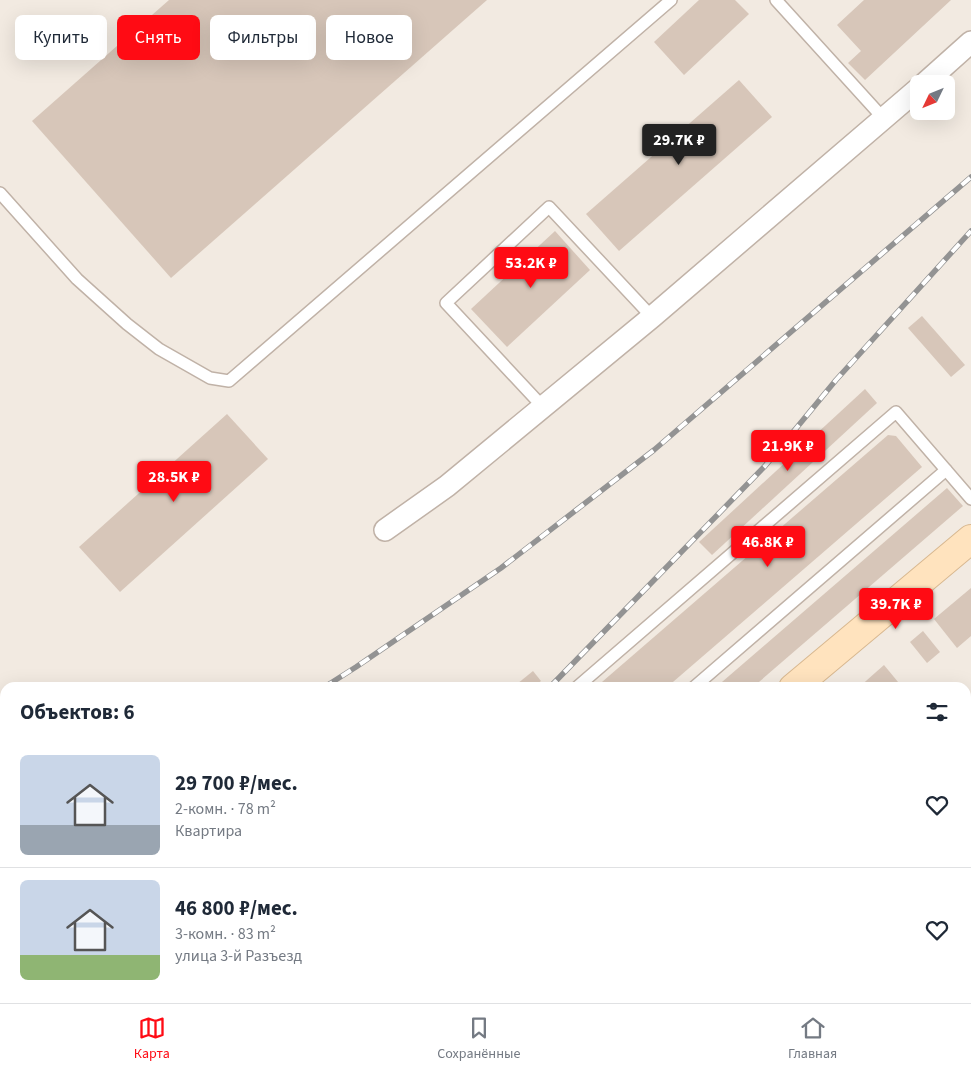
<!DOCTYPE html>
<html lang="ru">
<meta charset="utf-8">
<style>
:root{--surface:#fff;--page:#f6f6f7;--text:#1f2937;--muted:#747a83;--line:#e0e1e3;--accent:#ff0b14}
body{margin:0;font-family:"Source Sans 3",sans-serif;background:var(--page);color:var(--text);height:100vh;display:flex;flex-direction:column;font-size:19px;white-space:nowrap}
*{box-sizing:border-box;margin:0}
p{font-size:16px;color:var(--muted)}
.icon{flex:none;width:28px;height:28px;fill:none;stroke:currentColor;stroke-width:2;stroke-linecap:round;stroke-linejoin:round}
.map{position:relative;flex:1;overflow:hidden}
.details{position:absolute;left:0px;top:682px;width:971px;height:321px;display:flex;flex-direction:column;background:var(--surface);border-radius:15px 15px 0 0;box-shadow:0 5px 20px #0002}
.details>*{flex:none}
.hud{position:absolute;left:15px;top:15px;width:500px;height:45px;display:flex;gap:10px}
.needle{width:32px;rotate:227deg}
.buttons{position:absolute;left:910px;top:75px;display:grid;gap:10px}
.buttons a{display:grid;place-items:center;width:45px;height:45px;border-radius:8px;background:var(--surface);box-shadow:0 5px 20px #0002;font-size:25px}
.price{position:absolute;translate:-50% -42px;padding:0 11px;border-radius:5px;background:var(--accent);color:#fff;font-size:16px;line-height:32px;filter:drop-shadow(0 1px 2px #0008)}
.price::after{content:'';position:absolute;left:50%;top:30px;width:15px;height:11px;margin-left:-8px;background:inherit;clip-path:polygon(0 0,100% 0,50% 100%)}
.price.current{background:#222;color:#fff}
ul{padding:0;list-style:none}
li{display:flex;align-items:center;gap:15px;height:125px;padding:0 20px}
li+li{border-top:1px solid var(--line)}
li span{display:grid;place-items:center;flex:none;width:140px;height:100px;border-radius:8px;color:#555}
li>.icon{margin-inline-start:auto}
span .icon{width:60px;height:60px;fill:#fffc;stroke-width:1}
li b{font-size:21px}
h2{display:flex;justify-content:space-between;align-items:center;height:60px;padding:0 20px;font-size:21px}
.pill{padding:0 18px;border-radius:8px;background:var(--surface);box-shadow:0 5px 20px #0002;font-size:18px;line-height:45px}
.pill.current{background:var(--accent);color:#fff}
.tab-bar{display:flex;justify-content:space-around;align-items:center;height:70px;border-top:1px solid var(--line);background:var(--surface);font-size:14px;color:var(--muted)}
.tab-bar a{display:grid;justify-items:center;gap:2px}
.tab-bar .current{color:var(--accent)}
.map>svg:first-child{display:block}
.industrial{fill:url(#industrial-grid)}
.grass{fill:url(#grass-tufts)}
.building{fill:#d7c6b9}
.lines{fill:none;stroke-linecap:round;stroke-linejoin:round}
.lane-casing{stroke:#c0b2a7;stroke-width:14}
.street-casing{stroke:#c0b2a7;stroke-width:24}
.secondary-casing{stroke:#d8b890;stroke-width:30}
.lane{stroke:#fff;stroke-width:11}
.street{stroke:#fff;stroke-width:21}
.secondary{stroke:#ffe3be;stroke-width:28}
.tram{stroke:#939393;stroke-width:1}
.rail-casing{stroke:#939393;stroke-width:5.5}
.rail{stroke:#fff;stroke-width:4;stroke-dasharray:11;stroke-linecap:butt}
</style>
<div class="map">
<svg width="971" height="1003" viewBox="0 0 971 1003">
<defs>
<pattern id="industrial-grid" width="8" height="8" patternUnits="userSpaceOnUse" patternTransform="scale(1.25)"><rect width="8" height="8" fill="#e3dbd7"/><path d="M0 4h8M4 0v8" fill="none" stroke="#c4bdb9"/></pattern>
<pattern id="grass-tufts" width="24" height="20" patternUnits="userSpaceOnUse" patternTransform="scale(1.25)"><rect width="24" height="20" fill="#d8e9a7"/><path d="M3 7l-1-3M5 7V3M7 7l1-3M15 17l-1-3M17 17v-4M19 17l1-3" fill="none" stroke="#bbc990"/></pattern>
</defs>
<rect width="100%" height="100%" fill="#f2eae1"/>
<path class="industrial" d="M 5,990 L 5,999 L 382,999 L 377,1003 L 0,1003 L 0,992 Z"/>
<path class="grass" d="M 966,805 L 971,810 L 971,1003 L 500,1003 L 506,999 L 966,999 Z"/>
<g class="building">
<path d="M 169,0 L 487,0 L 171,278 L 32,121 Z"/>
<path d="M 699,0 L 735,0 L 749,14 L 684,75 L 654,42 Z"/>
<path d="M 864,0 L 951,0 L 865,80 L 848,63 L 861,51 L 837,25 Z"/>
<path d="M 739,80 L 772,117 L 619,251 L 586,214 Z"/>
<path d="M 555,231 L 590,270 L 507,347 L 471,309 Z"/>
<path d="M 922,316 L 965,365 L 951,377 L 908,328 Z"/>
<path d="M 865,389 L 877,403 L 712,555 L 699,542 Z"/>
<path d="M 227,414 L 268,459 L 120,592 L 79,547 Z"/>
<path d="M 888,435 L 896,436 L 922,467 L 666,688 L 595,688 Z"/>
<path d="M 947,488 L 963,506 L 752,688 L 715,688 Z"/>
<path d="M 971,588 L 971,636 L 957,648 L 934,619 Z"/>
<path d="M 923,631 L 940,652 L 927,663 L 910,642 Z"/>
<path d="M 884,665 L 903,688 L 858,688 Z"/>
<path d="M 533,671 L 541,681 L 532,688 L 520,688 L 517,684 Z"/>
<path d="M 281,999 L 374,999 L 376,1002 L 276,1003 Z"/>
</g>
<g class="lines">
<defs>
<g id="lane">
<path d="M 776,0 L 884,119"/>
<path d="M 0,193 L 77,279 L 127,324 L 159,349 L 210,378 L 229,381 L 671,0"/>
<path d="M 543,407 L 446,303 L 549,207 L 652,317"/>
<path d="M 576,688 L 896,412 L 971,499"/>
<path d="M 693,688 L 946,470"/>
<path d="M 966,960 L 971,964"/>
</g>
<g id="street">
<path d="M 924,84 L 971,42"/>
<path d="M 385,530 L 447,486 L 652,317 L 919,88"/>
</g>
<g id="secondary">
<path d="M 793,688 L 971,539"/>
<path d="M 417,1003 L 422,999"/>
</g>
</defs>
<use href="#lane" class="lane-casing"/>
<use href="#street" class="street-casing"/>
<use href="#secondary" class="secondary-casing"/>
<use href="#lane" class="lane"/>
<use href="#street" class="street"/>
<use href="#secondary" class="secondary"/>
<g class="tram">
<path d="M 85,1003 L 88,999"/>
<path d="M 250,1003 L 255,999"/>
</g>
<defs>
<g id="rail">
<path d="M 323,688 L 356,667 L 501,568 L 654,450 L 971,177"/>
<path d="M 549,688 L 765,466 L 836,380 L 971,231"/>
<path d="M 0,869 L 5,867"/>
<path d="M 168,1003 L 173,999"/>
</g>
</defs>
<use href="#rail" class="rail-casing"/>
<use href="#rail" class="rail"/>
</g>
</svg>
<div class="buttons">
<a><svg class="needle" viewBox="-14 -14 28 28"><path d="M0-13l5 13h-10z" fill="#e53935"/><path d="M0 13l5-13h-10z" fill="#747a83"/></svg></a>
</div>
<b class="price current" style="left:679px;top:166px">29.7K ₽</b>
<b class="price" style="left:531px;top:289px">53.2K ₽</b>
<b class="price" style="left:788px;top:472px">21.9K ₽</b>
<b class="price" style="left:174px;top:503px">28.5K ₽</b>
<b class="price" style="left:768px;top:568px">46.8K ₽</b>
<b class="price" style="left:896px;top:630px">39.7K ₽</b>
<div class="hud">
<a class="pill">Купить</a>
<a class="pill current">Снять</a>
<a class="pill">Фильтры</a>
<a class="pill">Новое</a>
</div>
<section class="details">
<h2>Объектов: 6<svg class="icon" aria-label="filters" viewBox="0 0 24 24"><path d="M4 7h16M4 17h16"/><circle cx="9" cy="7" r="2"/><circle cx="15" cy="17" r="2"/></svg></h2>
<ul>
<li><span style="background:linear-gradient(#c9d6e8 70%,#9aa5b1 0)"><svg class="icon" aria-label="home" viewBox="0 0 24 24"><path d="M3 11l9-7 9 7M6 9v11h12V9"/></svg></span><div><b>29 700 ₽/мес.</b><p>2-комн. · 78 m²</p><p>Квартира</p></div><svg class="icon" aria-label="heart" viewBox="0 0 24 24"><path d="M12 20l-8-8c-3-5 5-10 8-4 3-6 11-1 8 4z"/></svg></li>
<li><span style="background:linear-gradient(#c9d6e8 75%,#8fb573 0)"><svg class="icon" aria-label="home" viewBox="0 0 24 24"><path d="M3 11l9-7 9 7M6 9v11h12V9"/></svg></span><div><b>46 800 ₽/мес.</b><p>3-комн. · 83 m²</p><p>улица 3-й Разъезд</p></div><svg class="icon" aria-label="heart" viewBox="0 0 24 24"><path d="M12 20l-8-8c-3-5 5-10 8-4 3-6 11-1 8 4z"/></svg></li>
</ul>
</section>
</div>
<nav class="tab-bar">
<a class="current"><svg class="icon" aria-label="map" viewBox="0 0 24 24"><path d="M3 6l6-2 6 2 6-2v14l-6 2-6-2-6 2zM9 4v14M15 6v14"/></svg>Карта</a>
<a><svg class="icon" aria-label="saved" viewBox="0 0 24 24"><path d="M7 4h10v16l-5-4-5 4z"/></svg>Сохранённые</a>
<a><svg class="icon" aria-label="home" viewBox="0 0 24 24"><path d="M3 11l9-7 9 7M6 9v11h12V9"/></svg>Главная</a>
</nav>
